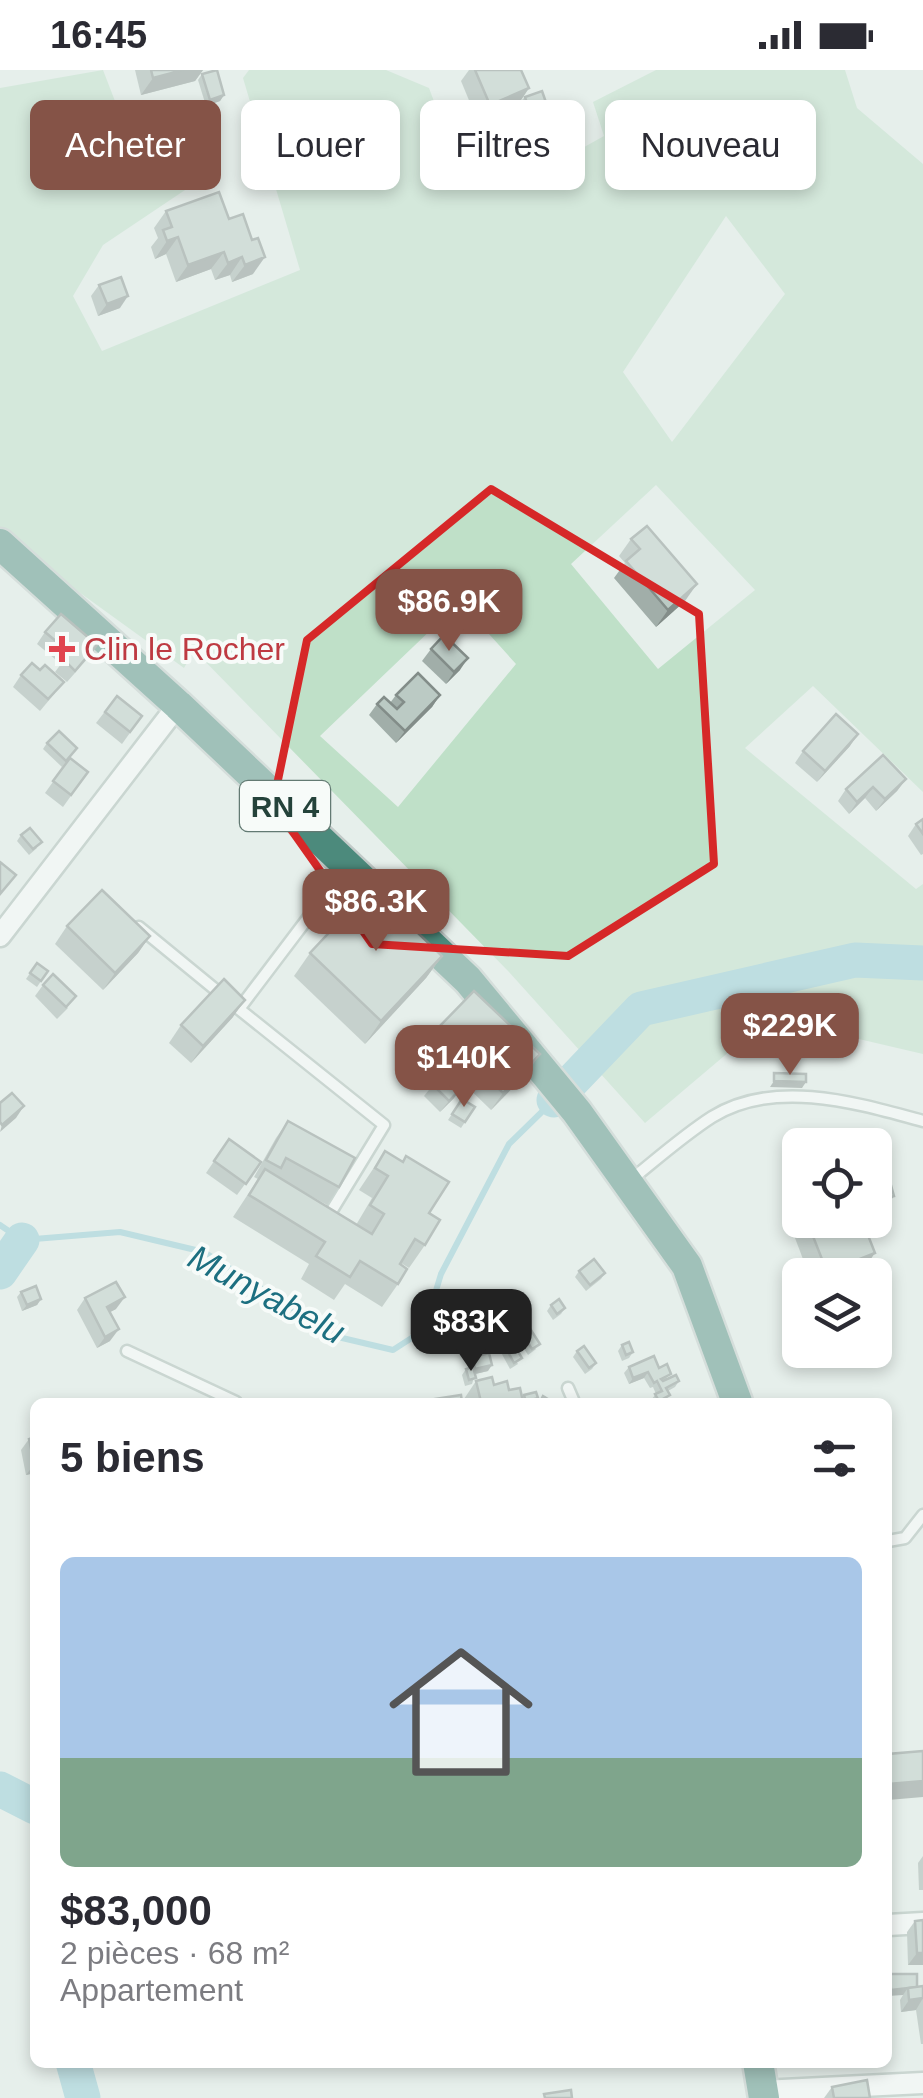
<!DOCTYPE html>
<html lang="fr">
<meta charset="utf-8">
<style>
:root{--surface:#fff;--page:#f2f2f3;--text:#2b2b33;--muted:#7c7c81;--accent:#855347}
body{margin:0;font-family:Helvetica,sans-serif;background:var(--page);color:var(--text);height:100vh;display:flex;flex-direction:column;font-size:38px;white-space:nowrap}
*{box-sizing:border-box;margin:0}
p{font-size:32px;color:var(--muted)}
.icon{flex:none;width:55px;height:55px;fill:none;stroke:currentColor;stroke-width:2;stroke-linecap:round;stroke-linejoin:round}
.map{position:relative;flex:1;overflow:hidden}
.sheet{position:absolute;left:30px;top:1328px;width:862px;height:670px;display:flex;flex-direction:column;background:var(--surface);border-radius:15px;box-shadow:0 5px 15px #0003}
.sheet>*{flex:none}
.hud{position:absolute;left:30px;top:30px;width:865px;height:90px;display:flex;gap:20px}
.tools{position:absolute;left:782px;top:1058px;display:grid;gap:20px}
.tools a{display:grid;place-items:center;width:110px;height:110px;border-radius:15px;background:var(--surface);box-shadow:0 5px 15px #0003;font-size:50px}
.price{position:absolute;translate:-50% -85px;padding:0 22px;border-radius:20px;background:var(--accent);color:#fff;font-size:32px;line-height:65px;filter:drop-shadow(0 2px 5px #0008)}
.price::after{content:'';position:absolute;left:50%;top:60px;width:30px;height:22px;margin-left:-15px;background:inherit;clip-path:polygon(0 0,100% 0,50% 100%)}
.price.on{background:#222;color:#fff}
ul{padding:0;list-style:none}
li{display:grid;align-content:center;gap:20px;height:530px;padding:0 30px}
li span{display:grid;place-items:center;height:310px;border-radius:15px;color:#555}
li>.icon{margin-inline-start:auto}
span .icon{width:180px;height:180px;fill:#fffc;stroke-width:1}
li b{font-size:42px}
h2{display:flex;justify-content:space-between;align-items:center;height:120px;padding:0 30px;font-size:42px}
.chip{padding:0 35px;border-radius:15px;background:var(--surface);box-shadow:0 5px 15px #0003;font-size:35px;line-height:90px}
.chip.on{background:var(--accent);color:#fff}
.status{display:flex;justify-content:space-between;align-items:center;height:70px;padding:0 50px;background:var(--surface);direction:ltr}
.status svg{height:28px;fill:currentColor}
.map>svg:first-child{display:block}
.green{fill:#bfe0c8;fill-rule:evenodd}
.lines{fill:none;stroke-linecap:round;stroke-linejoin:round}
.stream{stroke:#8ec9d4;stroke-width:6}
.river{stroke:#8ec9d4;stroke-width:35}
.service-casing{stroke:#a8b8b2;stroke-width:15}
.minor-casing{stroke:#a8b8b2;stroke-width:25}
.trunk-casing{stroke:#c2cac8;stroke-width:35}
.service{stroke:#fff;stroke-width:10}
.minor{stroke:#fff;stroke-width:20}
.trunk{stroke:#4c8a7c;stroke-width:30}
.wall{fill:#a1aea9}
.shaded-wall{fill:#838d89}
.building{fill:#bbcac4;stroke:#838d89;stroke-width:2.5}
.marked{fill:none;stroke:#d62828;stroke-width:8;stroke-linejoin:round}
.health-dot{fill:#e0444e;stroke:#f7fbf9;stroke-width:4}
.labels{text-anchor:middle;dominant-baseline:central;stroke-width:8;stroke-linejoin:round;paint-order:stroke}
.shield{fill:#f7fbf9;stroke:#637a73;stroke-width:2.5}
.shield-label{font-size:30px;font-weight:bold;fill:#24423a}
.health-label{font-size:32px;fill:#be3a42;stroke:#f7fbf9;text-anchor:start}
.water-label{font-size:35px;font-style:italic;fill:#1c6f80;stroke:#f7fbf9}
</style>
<div class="status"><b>16:45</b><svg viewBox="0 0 49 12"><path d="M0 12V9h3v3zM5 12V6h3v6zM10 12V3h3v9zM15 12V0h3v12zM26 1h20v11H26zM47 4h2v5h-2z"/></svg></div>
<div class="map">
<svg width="923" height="2028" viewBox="0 0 923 2028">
<rect width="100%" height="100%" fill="#e6efeb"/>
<path class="green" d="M 103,0 L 130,70 L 195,78 L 203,108 L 103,175 L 73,226 L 102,281 L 300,200 L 243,8 L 249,0 L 386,0 L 429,18 L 451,77 L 543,100 L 604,66 L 593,32 L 656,0 L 845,0 L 857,38 L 923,94 L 923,722 L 813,616 L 745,678 L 916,819 L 923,814 L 923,984 L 769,948 L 645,1053 L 509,902 L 194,580 L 184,598 L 0,465 L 0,18 ZM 726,146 L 785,224 L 672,372 L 623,302 ZM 656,415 L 755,520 L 658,599 L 571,494 ZM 460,532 L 516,594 L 398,737 L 320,666 Z"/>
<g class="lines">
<path class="stream" d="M 0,1155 L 22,1170 L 120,1162 L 204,1182 L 338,1267 L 393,1280 L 424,1260 L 441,1204 L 509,1074 L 554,1030"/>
<g class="river">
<path d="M 554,1030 L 641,939 L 855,890 L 923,893"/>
<path d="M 0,1202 L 22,1170"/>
<path d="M 0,1719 L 35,1737"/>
<path d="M 73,1992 L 83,2028"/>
</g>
<defs>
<g id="service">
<path d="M 139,857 L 222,925"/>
<path d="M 632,1109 C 658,1088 684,1065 712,1047 C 775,1008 857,1033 923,1051"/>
<path d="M 326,1150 L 384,1055 L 239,939 L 345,799"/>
<path d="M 127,1281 L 236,1332"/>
<path d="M 568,1318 L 574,1332"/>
<path d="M 888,1471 L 905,1468 L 923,1445"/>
</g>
<g id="minor">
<path d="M 0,866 L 178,635"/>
<path d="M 888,1855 L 923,1853"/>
<path d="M 762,2021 L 923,2013"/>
</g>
<g id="trunk">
<path d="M 0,474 L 178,635 L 468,910 L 577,1042 L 687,1196 L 737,1332"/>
<path d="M 758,1992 L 764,2028"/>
</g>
</defs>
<use href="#service" class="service-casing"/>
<use href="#minor" class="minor-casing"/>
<use href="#trunk" class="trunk-casing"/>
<use href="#service" class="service"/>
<use href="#minor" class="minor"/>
<use href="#trunk" class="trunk"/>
</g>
<g class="wall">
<path d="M 135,0 L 203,0 L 195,11 L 141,25 Z"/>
<path d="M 469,0 L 521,0 L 529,18 L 517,36 L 478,52 L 461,11 Z"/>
<path d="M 202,4 L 224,25 L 220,31 L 206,36 L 198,10 Z"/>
<path d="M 525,27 L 544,46 L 527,52 L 520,32 Z"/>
<path d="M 166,141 L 229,149 L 253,204 L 232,212 L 230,205 L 215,210 L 211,199 L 176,212 L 166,184 L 155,189 L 151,177 L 158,168 L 154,158 Z"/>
<path d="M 99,215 L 120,238 L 98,246 L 91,226 Z"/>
<path d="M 631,469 L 685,531 L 656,557 L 614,508 L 625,493 L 619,486 Z"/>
<path d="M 45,562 L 89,587 L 67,612 L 55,602 L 61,594 L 37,574 Z"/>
<path d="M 431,579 L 460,600 L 446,614 L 422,591 Z"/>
<path d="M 21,605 L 55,623 L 40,641 L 13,617 Z"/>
<path d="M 396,625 L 440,625 L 432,637 L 396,673 L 369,645 L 377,634 L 390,633 Z"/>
<path d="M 117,626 L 142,646 L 122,674 L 96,653 Z"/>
<path d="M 47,673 L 77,678 L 62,697 L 43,679 Z"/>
<path d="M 850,676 L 817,712 L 795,693 L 803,681 Z"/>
<path d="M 70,688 L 88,702 L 63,737 L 45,723 Z"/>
<path d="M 906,709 L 897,721 L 876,741 L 865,728 L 849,744 L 838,731 L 846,719 Z"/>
<path d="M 923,749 L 923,784 L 921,785 L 908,766 L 916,754 Z"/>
<path d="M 21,765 L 37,778 L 29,785 L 17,771 Z"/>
<path d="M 67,856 L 150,866 L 138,883 L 103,920 L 55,874 Z"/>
<path d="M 310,883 L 442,886 L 426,908 L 365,974 L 294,906 Z"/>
<path d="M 37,893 L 48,901 L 37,917 L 26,909 Z"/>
<path d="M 43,915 L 68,938 L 57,949 L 35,926 Z"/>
<path d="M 233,947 L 191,993 L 169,973 L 181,955 Z"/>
<path d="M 437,959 L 528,1002 L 491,1040 L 425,976 Z"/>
<path d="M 433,1015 L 454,1028 L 440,1042 L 424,1026 Z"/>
<path d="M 462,1029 L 475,1037 L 461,1058 L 448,1050 Z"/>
<path d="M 288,1051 L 339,1117 L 327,1135 L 292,1115 L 356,1155 L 372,1128 L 359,1120 L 385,1081 L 429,1143 L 425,1175 L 409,1198 L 401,1193 L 398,1214 L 382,1237 L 345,1214 L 334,1230 L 301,1209 L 309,1194 L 233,1147 L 258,1109 L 254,1107 L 276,1068 Z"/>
<path d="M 229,1069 L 261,1092 L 237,1125 L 206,1103 Z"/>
<path d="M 807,1151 L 863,1200 L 851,1205 L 809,1205 L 795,1168 Z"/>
<path d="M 579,1201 L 605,1203 L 601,1209 L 586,1221 L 575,1207 Z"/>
<path d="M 21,1222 L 41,1229 L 37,1235 L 22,1241 L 17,1227 Z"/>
<path d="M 85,1228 L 116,1239 L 110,1242 L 110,1271 L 97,1278 L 77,1240 Z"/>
<path d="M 551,1235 L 565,1238 L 561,1244 L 553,1250 L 547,1241 Z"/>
<path d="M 521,1262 L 536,1279 L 528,1285 L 517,1268 Z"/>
<path d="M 501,1269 L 518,1294 L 510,1299 L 497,1275 Z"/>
<path d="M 622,1275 L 633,1282 L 629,1288 L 622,1291 L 618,1281 Z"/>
<path d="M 577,1281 L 596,1293 L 592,1299 L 585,1304 L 573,1287 Z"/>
<path d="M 473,1287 L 488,1301 L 475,1304 L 472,1314 L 465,1316 L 462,1305 L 466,1299 L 470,1298 L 468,1293 Z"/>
<path d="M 629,1297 L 659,1298 L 668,1309 L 679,1311 L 675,1317 L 668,1321 L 666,1331 L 652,1332 L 651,1330 L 656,1324 L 653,1317 L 650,1318 L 644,1308 L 629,1314 L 624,1303 Z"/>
<path d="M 476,1311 L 494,1315 L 509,1320 L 522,1328 L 524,1325 L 538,1328 L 536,1332 L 465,1332 L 464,1329 Z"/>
<path d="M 35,1367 L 35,1403 L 26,1405 L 21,1380 L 29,1369 Z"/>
<path d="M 923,1786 L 923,1820 L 919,1820 L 918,1793 Z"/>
<path d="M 923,1850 L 923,1895 L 908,1895 L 907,1862 L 915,1851 Z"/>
<path d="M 890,1904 L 917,1917 L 923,1916 L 923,1974 L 921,1974 L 916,1940 L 901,1942 L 900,1930 L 903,1925 L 889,1925 L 888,1955 L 888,1908 Z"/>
<path d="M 832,2017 L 870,2028 L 824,2028 Z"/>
</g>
<g class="shaded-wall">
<path d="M 183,0 L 203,0 L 195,11 L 141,25 L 153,8 Z"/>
<path d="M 529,18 L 517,36 L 478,52 L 490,35 Z"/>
<path d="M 224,25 L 220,31 L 206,36 L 210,30 Z"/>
<path d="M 549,41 L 544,46 L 527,52 L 531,46 Z"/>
<path d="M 178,167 L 166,184 L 155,189 L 167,171 Z"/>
<path d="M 224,182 L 211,199 L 176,212 L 188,195 Z"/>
<path d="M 242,187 L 230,205 L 215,210 L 228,193 Z"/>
<path d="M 265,187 L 253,204 L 232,212 L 245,195 Z"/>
<path d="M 128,226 L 120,238 L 98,246 L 107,234 Z"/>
<path d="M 697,514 L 685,531 L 656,557 L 668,540 Z"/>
<path d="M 468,588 L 460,600 L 446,614 L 454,602 Z"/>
<path d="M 440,625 L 432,637 L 396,673 L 405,661 Z"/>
<path d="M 858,664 L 850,676 L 817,712 L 825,701 Z"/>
<path d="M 906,709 L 897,721 L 876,741 L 885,729 Z"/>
<path d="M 873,717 L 865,728 L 849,744 L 857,732 Z"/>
<path d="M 150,866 L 138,883 L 103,920 L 115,903 Z"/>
<path d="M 442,886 L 426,908 L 365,974 L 381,951 Z"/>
<path d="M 245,930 L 233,947 L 191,993 L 203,976 Z"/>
<path d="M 540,984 L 528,1002 L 491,1040 L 503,1023 Z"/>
<path d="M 774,1011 L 806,1012 L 802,1018 L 770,1017 Z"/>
<path d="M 463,1016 L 454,1028 L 440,1042 L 449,1031 Z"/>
<path d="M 24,1036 L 16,1048 L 0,1062 L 2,1055 Z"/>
<path d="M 894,1126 L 886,1137 L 875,1140 L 875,1131 Z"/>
<path d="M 875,1183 L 863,1200 L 851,1205 L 825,1205 L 827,1202 Z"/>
<path d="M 125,1227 L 116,1239 L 99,1248 L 107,1237 Z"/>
<path d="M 41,1229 L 37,1235 L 22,1241 L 27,1235 Z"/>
<path d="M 119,1259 L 110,1271 L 97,1278 L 105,1267 Z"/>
<path d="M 492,1295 L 488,1301 L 471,1305 L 475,1299 Z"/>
<path d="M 648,1302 L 644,1308 L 629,1314 L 633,1308 Z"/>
<path d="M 35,1393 L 35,1403 L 26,1405 Z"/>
<path d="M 923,1711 L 923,1727 L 888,1730 L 888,1714 Z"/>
<path d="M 917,1883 L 923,1883 L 923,1895 L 908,1895 Z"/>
<path d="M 907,1919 L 903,1925 L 888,1926 L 891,1920 Z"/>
<path d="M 923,1928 L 916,1940 L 901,1942 L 909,1930 Z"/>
</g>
<g class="building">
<path d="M 151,0 L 183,0 L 153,8 Z"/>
<path d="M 217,0 L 224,25 L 210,30 L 202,4 Z"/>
<path d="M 475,0 L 521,0 L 529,18 L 490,35 Z"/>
<path d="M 542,21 L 549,41 L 531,46 L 525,27 Z"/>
<path d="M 219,122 L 229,149 L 243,144 L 252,170 L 258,168 L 265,187 L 245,195 L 242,187 L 228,193 L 224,182 L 188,195 L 178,167 L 167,171 L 163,160 L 172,157 L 166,141 Z"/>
<path d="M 121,207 L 128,226 L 107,234 L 99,215 Z"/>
<path d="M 647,456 L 697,514 L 668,540 L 626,491 L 640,479 L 631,469 Z"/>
<path d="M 61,544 L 97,575 L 75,601 L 64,590 L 70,583 L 45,562 Z"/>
<path d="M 444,565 L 468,588 L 454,602 L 431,579 Z"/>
<path d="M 32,593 L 40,600 L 45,595 L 64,612 L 48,629 L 21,605 Z"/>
<path d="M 418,603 L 440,625 L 405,661 L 377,634 L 384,627 L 397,639 L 404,632 L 396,625 Z"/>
<path d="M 117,626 L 142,646 L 130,662 L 105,642 Z"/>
<path d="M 836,644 L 858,664 L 825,701 L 803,681 Z"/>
<path d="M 59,661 L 77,678 L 66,691 L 47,673 Z"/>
<path d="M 883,685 L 906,709 L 885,729 L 873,717 L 857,732 L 846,719 Z"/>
<path d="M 70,688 L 88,702 L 71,725 L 53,711 Z"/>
<path d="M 923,749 L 923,764 L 916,754 Z"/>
<path d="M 30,758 L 42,772 L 33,779 L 21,765 Z"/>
<path d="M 0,792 L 16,805 L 0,824 Z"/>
<path d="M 371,818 L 442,886 L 381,951 L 310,883 Z"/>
<path d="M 102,820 L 150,866 L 115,903 L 67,856 Z"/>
<path d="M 37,893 L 48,901 L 41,911 L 30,903 Z"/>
<path d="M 53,904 L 76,926 L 66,937 L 43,915 Z"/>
<path d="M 224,909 L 245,930 L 203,976 L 181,955 Z"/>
<path d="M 474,921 L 540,984 L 503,1023 L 437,959 Z"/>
<path d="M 446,1001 L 463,1016 L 449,1031 L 433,1015 Z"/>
<path d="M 774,1003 L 806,1004 L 806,1012 L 774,1011 Z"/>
<path d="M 12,1023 L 24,1036 L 2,1055 L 0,1052 L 0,1033 Z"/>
<path d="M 462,1029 L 475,1037 L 465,1052 L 452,1044 Z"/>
<path d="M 288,1051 L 355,1088 L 339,1117 L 286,1088 L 281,1098 L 266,1090 Z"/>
<path d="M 229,1069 L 261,1092 L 246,1114 L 214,1091 Z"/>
<path d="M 385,1081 L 403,1092 L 406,1086 L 449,1112 L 429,1143 L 440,1150 L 425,1175 L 415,1169 L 400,1194 L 407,1199 L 398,1214 L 360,1191 L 350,1207 L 316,1186 L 325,1172 L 249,1125 L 265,1099 L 372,1164 L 384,1144 L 370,1135 L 388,1106 L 375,1098 Z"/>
<path d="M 889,1108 L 894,1126 L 875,1131 L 875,1112 Z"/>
<path d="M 810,1150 L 862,1150 L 875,1183 L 827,1202 L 807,1151 Z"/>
<path d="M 594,1189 L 605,1203 L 590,1215 L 579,1201 Z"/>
<path d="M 116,1212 L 125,1227 L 107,1237 L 119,1259 L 105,1267 L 85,1228 Z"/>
<path d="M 36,1216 L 41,1229 L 27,1235 L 21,1222 Z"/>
<path d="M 559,1229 L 565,1238 L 557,1244 L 551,1235 Z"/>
<path d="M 529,1257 L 540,1274 L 532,1279 L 521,1262 Z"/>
<path d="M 508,1265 L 522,1288 L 514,1293 L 501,1269 Z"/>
<path d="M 629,1272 L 633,1282 L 626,1285 L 622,1275 Z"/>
<path d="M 584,1276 L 596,1293 L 589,1298 L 577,1281 Z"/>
<path d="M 489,1283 L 492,1295 L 475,1299 L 473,1287 Z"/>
<path d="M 654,1286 L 659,1298 L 667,1294 L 671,1304 L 661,1309 L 663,1311 L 676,1305 L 679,1311 L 666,1318 L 670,1325 L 659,1331 L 655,1324 L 662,1321 L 657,1311 L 654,1313 L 648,1302 L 633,1308 L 629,1297 Z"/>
<path d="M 473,1297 L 476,1308 L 469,1310 L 466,1299 Z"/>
<path d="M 492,1307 L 494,1315 L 507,1311 L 509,1320 L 520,1318 L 523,1332 L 481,1332 L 476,1311 Z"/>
<path d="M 536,1322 L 538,1328 L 526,1332 L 524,1325 Z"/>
<path d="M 461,1325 L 462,1332 L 428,1332 L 428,1330 Z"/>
<path d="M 543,1326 L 551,1331 L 550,1332 L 540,1332 Z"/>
<path d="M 35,1367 L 35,1393 L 34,1393 L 29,1369 Z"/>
<path d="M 923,1681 L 923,1711 L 888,1714 L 888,1684 Z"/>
<path d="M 923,1850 L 923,1883 L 917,1883 L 915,1851 Z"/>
<path d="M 890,1904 L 917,1904 L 917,1917 L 891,1920 Z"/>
<path d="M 923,1916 L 923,1928 L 909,1930 L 908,1918 Z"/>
<path d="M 888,1918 L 889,1919 L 889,1953 L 888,1953 Z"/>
<path d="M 867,2010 L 870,2028 L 834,2028 L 832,2017 Z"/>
<path d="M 571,2020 L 572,2028 L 545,2028 L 544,2024 Z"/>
</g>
<path d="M0 0H923V2028H0ZM 491,419 L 699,544 L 714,794 L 568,886 L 372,874 L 273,734 L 307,570 Z" fill="#e6efeb" fill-opacity=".55" fill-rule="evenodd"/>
<path class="marked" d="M 491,419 L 699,544 L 714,794 L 568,886 L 372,874 L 273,734 L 307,570 Z"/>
<path class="health-dot" d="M57 564h10v10h10v10h-10v10h-10v-10h-10v-10h10z"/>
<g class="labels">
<rect class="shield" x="240" y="711" width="90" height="50" rx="8"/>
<g class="shield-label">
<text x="285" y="736">RN 4</text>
</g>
<g class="health-label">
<text x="84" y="579">Clin le Rocher</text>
</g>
<g class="water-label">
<text transform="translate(267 1224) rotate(28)">Munyabelu</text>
</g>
</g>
</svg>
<div class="tools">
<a><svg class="icon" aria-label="locate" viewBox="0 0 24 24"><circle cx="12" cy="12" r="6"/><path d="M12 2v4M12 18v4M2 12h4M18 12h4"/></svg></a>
<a><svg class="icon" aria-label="layers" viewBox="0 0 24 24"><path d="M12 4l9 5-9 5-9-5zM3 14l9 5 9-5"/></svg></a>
</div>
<b class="price" style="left:449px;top:584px">$86.9K</b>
<b class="price" style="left:376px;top:884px">$86.3K</b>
<b class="price" style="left:790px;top:1008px">$229K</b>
<b class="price" style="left:464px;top:1040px">$140K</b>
<b class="price on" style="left:471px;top:1304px">$83K</b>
<div class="hud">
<a class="chip on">Acheter</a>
<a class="chip">Louer</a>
<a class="chip">Filtres</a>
<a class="chip">Nouveau</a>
</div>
<section class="sheet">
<h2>5 biens<svg class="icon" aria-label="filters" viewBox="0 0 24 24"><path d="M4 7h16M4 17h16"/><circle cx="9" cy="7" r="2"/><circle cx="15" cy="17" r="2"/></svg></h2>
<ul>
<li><span style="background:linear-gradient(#a9c7e8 65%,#7fa58c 0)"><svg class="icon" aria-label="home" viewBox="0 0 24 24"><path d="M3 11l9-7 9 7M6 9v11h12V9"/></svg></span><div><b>$83,000</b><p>2 pièces · 68 m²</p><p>Appartement</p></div></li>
</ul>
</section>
</div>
